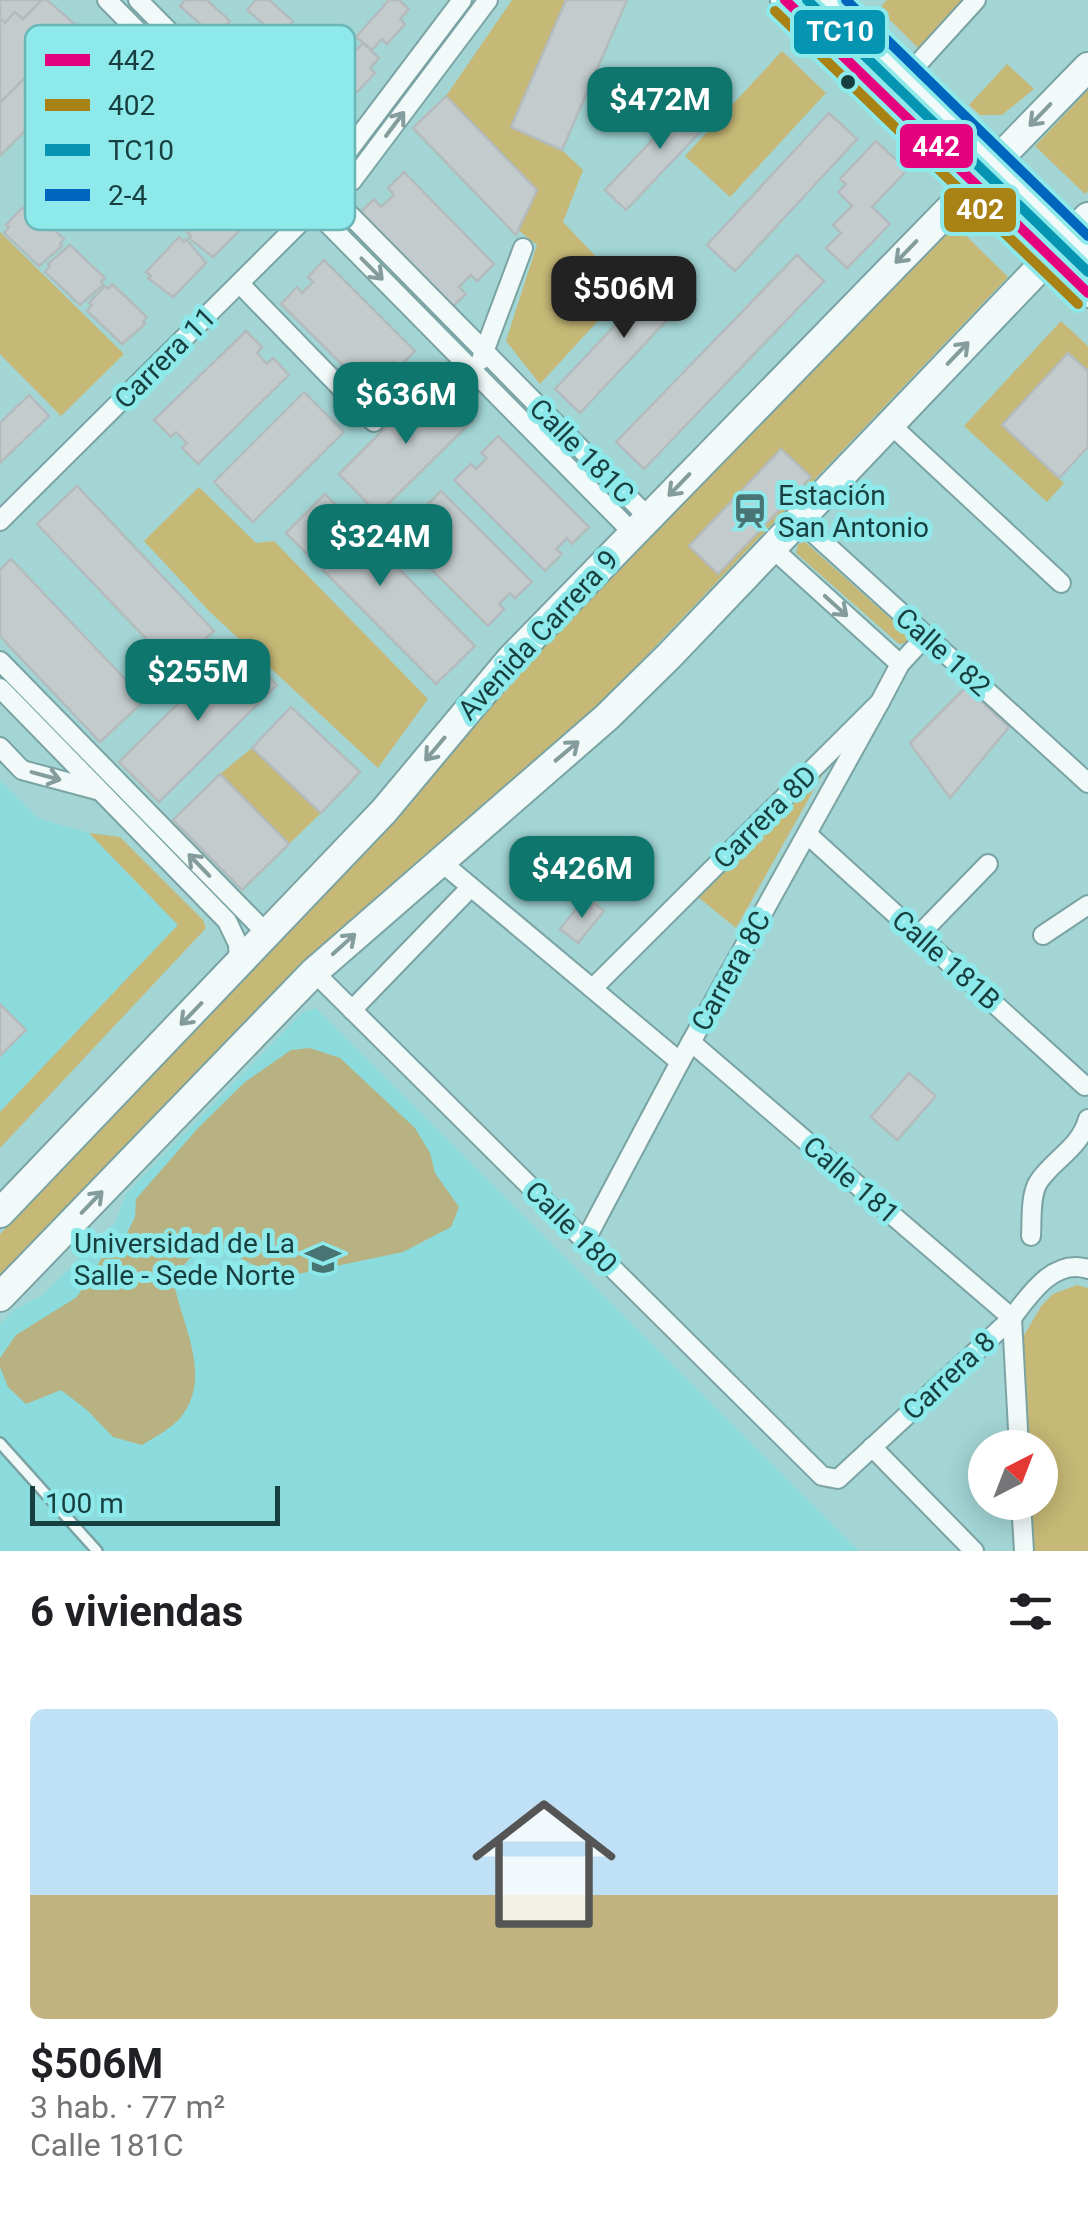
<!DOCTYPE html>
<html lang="es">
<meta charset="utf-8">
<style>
:root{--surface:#fff;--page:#f2f2f2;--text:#202124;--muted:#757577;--accent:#0f766e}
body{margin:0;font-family:Roboto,sans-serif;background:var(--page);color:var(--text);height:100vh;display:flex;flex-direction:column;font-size:38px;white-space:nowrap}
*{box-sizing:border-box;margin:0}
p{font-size:32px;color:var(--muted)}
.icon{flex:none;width:55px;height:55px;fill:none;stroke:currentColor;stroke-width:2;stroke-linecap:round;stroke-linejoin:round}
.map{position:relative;height:1551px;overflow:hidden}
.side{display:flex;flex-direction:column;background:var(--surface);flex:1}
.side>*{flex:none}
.needle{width:65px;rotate:42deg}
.buttons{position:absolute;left:968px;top:1430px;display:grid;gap:20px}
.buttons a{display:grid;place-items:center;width:90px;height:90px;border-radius:50%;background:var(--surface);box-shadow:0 5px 25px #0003;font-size:50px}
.scale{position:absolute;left:30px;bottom:25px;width:250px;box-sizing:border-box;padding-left:10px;border:5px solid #183f40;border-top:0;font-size:28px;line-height:35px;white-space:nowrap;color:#183f40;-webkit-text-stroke:8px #8ee9ea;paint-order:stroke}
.price{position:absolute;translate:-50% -85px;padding:0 22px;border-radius:20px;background:var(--accent);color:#fff;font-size:32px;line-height:65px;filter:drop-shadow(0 2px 5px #0008)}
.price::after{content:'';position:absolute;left:50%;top:60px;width:30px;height:22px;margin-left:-15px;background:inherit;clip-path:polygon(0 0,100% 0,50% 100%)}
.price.active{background:#222;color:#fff}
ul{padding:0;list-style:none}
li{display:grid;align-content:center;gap:20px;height:530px;padding:0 30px}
li span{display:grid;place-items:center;height:310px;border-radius:15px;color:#555}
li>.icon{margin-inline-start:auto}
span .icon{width:180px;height:180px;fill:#fffc;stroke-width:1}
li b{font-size:42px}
h2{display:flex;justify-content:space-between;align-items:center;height:120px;padding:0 30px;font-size:42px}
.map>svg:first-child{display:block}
.built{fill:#8bdbdc}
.green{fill:#c6b876}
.forest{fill:#b8b182}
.building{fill:#c3cbcc;stroke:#b3bbbc;stroke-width:2.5}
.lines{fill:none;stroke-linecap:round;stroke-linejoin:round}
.lane-casing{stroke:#7aa3a4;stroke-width:14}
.street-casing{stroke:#7aa3a4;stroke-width:22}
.primary-casing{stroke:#7aa3a4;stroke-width:32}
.lane{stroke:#f1f9f9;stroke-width:9}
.street{stroke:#f1f9f9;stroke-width:18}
.primary{stroke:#f1f9f9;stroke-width:28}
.bus-1-casing{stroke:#8ee9ea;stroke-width:18}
.bus-2-casing{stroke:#8ee9ea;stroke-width:18}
.bus-3-casing{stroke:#8ee9ea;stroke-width:18}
.bus-4-casing{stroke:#8ee9ea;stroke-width:18}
.bus-1{stroke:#e5007d;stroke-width:10}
.bus-2{stroke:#a98216;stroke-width:10}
.bus-3{stroke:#0594b2;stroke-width:10}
.bus-4{stroke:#0065bd;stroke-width:10}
.oneway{stroke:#849c9c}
.bus-dot{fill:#183f40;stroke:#8ee9ea;stroke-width:4}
.labels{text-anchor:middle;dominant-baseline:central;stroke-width:10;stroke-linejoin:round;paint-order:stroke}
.street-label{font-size:28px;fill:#183f40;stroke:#8ee9ea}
.poi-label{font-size:28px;fill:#183f40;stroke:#8ee9ea;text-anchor:start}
.key{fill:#8ee9ea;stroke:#6bb6b7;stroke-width:2.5}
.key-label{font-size:28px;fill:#183f40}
.line-badge{stroke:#8ee9ea;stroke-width:4}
.badge-label{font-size:28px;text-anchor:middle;font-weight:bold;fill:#fff}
</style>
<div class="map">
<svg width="1088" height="1551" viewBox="0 0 1088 1551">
<rect width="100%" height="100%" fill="#a3d5d5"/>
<g class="built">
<path d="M 0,780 L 39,819 L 89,833 L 178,925 L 0,1112 Z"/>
<path d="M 316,1008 L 859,1551 L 0,1551 L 0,1325 L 14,1310 L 43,1295 L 115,1223 L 126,1194 L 302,1013 Z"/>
</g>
<g class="green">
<path d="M 512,0 L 566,0 L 511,127 L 562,150 L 583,170 L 563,222 L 627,289 L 540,384 L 506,341 L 537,245 L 518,230 L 536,190 L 446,96 Z"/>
<path d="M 887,0 L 965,0 L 918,48 L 879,9 Z"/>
<path d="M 782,51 L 826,93 L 730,197 L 685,156 Z"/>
<path d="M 1007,64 L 1034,89 L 1002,115 L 980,115 L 969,105 Z"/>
<path d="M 1088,90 L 1088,191 L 1085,194 L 1035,146 Z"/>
<path d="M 952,222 L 1008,277 L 607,697 L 303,964 L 0,1279 L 0,1234 L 402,814 L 547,638 Z"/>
<path d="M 0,232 L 124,354 L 61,416 L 0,354 Z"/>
<path d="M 1061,321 L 1088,346 L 1088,371 L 1068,353 L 1002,425 L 1064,483 L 1047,502 L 964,426 Z"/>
<path d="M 199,487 L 256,543 L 274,541 L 428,699 L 378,768 L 210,612 L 144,541 Z"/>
<path d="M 805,542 L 908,634 L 908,643 L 899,644 L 796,553 L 798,544 Z"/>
<path d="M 252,748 L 321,813 L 289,844 L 220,774 Z"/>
<path d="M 835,752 L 736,928 L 698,897 Z"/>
<path d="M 89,833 L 120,837 L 203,920 L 206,928 L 0,1148 L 0,1112 L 178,925 Z"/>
<path d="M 1077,1285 L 1088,1288 L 1088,1551 L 1032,1551 L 1030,1503 L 1040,1502 L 1040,1448 L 1028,1447 L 1023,1337 L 1042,1305 L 1053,1294 Z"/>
</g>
<path class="forest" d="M 310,1048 L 340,1058 L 415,1128 L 430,1153 L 435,1173 L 459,1207 L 451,1227 L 403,1252 L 279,1278 L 217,1246 L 190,1258 L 173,1278 C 180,1322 214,1375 181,1417 C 172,1428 155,1437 142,1445 L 113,1437 L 87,1410 L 61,1390 L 26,1404 L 8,1387 L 0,1367 L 0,1358 L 16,1335 L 77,1297 L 103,1256 L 126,1235 L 135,1217 L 136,1199 L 198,1128 L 245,1082 L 291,1050 Z"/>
<g class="building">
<path d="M 0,0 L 42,0 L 23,19 L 15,12 L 5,23 L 0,18 Z"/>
<path d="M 42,0 L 47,0 L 77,26 L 0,103 L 0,18 L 5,23 L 15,12 L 23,19 Z"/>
<path d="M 185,0 L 207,0 L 230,21 L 216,38 L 180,6 Z"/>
<path d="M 256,0 L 269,0 L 293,21 L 279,37 L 247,10 Z"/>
<path d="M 389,0 L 399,0 L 409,9 L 400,19 L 405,24 L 387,44 L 382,39 L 372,50 L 356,37 Z"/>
<path d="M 566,0 L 627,0 L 562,150 L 511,127 Z"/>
<path d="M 228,24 L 263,56 L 249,71 L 214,39 Z"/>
<path d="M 77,26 L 88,36 L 79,45 L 84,50 L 93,42 L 103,53 L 0,156 L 0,103 Z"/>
<path d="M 363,43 L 379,58 L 370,68 L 375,73 L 357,92 L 352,87 L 342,98 L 326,83 Z"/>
<path d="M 695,95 L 716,115 L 626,210 L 605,190 Z"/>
<path d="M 446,96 L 537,190 L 516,235 L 413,128 Z"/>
<path d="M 829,113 L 857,139 L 735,271 L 707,245 Z"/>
<path d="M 876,141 L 907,170 L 872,207 L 890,224 L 847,268 L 826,248 L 841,233 L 833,225 L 852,206 L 838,192 L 846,184 L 840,179 Z"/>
<path d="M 404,172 L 494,264 L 477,281 L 471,275 L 459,287 L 466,294 L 451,308 L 359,214 L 374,199 L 381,207 L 394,195 L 388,188 Z"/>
<path d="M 220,197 L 244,216 L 242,218 L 247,223 L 213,257 L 189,238 L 191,236 L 187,232 Z"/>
<path d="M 29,206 L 64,239 L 60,244 L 62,246 L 39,266 L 4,233 L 9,227 L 6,225 L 22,208 L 25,211 Z"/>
<path d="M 179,237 L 184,242 L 186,239 L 206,263 L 173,297 L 148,278 L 151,276 L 146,272 Z"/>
<path d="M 70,245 L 105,278 L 101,282 L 103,285 L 80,305 L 45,272 L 50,266 L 48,264 Z"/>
<path d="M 797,255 L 824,281 L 644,469 L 616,442 Z"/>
<path d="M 324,260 L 415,351 L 399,367 L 393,362 L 383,373 L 388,378 L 372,394 L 281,304 L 297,287 L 302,293 L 313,282 L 308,277 Z"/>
<path d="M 668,269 L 693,292 L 580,413 L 555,389 Z"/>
<path d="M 112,284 L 147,317 L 143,322 L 145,324 L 122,344 L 87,311 L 92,305 L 89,303 L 105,286 L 108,289 Z"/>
<path d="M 246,331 L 262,347 L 257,353 L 267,364 L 273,358 L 289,375 L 198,464 L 182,448 L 187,443 L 176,432 L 171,437 L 154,420 Z"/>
<path d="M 1068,353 L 1088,371 L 1088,447 L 1059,478 L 1002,425 Z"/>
<path d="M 433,380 L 473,420 L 378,514 L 339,474 Z"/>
<path d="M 304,392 L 344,432 L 253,522 L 214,482 Z"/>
<path d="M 29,395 L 49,416 L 0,463 L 0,423 Z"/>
<path d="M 498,436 L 589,527 L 572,544 L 567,538 L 556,549 L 562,554 L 545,571 L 454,480 L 471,464 L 476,469 L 487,458 L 481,453 Z"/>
<path d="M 781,449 L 811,477 L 718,574 L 689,546 Z"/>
<path d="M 77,486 L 214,631 L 174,668 L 37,524 Z"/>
<path d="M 441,491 L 532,582 L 515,598 L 510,593 L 499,604 L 504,609 L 488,626 L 397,535 L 413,519 L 419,524 L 429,513 L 424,508 Z"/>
<path d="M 325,494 L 475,646 L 436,684 L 286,533 Z"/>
<path d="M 11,559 L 145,700 L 100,742 L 0,636 L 0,570 Z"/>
<path d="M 237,645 L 277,685 L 159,802 L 119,762 Z"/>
<path d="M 966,687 L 1009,727 L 950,798 L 910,743 Z"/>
<path d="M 291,707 L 360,772 L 321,813 L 252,748 Z"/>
<path d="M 220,774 L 289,844 L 242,890 L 173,820 Z"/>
<path d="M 582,902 L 590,908 L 594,903 L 604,911 L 578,943 L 560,929 Z"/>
<path d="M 0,1004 L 26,1030 L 0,1056 Z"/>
<path d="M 909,1073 L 936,1096 L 897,1140 L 871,1117 Z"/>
</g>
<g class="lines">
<defs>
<path id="lane" d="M 0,1443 L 97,1551"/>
<g id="street">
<path d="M 107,0 L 633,533"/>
<path d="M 138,0 L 648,517"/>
<path d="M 905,78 L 976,0"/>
<path d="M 329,194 L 336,167 L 462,0"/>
<path d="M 240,284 L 374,422"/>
<path d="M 481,360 L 523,248"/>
<path d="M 890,424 L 1061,583"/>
<path d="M 799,520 L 1088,783"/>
<path d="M 0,521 L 329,194 L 352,181 L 488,0"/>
<path d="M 772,548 L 900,664"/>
<path d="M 0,661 L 267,934"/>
<path d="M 0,688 L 227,921 L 238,944 L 239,963"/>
<path d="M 0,747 L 22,770 L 97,790"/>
<path d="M 807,834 L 1085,1086"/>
<path d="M 440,861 L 680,1062"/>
<path d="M 919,935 L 988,864"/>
<path d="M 1043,935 L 1088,905"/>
<path d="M 314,972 L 822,1476 L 838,1479 L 1012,1318 C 1030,1294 1054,1258 1088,1269"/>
<path d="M 593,988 L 880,702 L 900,664 L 925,637"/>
<path d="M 352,1010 L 471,887"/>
<path d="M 691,1042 L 1012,1318 L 1019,1448"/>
<path d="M 1031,1236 C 1032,1220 1030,1194 1039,1181 C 1055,1158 1080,1148 1088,1119"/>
<path d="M 585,1241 L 680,1062 L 880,702"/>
<path d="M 872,1447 L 974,1551"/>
<path d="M 1021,1502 L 1024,1551"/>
</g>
<g id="primary">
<path d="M 785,0 L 1088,293"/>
<path d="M 825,0 L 1088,257"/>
<path d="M 0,1213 L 384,811 L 511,659 L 1088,67"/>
<path d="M 0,1297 L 314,972 L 607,717 L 669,656 L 1088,217"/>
</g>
</defs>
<use href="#lane" class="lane-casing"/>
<use href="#street" class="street-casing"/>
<use href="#primary" class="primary-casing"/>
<use href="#lane" class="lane"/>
<use href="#street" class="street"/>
<use href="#primary" class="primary"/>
<defs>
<path id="bus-1" d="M 785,0 L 1088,293"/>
<path id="bus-2" d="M 775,11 L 1078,304"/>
<path id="bus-3" d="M 807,0 L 1088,272"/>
<path id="bus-4" d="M 846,0 L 1088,236"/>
</defs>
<use href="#bus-1" class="bus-1-casing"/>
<use href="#bus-2" class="bus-2-casing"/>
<use href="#bus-3" class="bus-3-casing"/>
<use href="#bus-4" class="bus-4-casing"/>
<use href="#bus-1" class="bus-1"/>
<use href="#bus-2" class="bus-2"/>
<use href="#bus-3" class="bus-3"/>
<use href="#bus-4" class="bus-4"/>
</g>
<defs><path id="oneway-shaft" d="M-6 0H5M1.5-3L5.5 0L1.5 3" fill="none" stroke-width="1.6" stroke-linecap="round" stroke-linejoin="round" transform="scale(2.5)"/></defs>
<g class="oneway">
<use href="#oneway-shaft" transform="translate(1040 115) rotate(134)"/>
<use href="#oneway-shaft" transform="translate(395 124) rotate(-53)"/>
<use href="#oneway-shaft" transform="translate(906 252) rotate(134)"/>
<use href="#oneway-shaft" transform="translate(372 269) rotate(45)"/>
<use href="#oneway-shaft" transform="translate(958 353) rotate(-46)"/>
<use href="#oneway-shaft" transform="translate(679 485) rotate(134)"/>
<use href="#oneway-shaft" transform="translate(836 606) rotate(42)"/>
<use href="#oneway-shaft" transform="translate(435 749) rotate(130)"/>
<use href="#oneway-shaft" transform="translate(567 751) rotate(-40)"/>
<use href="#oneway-shaft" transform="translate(46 776) rotate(15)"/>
<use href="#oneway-shaft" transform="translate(199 865) rotate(-134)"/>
<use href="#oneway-shaft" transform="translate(344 944) rotate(-42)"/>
<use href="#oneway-shaft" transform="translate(191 1014) rotate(134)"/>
<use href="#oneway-shaft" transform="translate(92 1202) rotate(-46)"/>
</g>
<defs>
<symbol id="station-bare" viewBox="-9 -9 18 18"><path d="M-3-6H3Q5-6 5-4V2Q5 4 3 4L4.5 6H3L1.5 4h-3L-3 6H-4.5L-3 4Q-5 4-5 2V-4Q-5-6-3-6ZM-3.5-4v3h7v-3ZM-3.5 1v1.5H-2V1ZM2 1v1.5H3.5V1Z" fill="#497474" stroke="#8ee9ea" stroke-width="2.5" paint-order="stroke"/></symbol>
<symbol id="university-bare" viewBox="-9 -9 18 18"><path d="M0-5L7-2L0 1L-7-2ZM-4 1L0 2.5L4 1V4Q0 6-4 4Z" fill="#497474" stroke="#8ee9ea" stroke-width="2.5" paint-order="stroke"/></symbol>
</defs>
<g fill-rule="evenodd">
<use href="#station-bare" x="725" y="486" width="50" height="50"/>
<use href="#university-bare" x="298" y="1234" width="50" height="50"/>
</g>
<circle class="bus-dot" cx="848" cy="82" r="9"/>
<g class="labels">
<g class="street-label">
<text transform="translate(165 358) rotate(-45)">Carrera 11</text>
<text transform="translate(582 451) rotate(45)">Calle 181C</text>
<text transform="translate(538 635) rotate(-47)">Avenida Carrera 9</text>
<text transform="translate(943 652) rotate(42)">Calle 182</text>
<text transform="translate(765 817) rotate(-45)">Carrera 8D</text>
<text transform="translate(946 960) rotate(42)">Calle 181B</text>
<text transform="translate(731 971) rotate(-61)">Carrera 8C</text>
<text transform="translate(851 1180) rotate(41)">Calle 181</text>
<text transform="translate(571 1227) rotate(45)">Calle 180</text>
<text transform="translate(949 1376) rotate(-43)">Carrera 8</text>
</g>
<g class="poi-label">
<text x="778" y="495">Estación<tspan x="778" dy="32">San Antonio</tspan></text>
<text x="295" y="1243" text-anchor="end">Universidad de La<tspan x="295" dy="32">Salle - Sede Norte</tspan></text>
</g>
</g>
<rect x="25" y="25" width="330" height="205" rx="15" class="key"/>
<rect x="45" y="54" width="45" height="12" fill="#e5007d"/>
<rect x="45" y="99" width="45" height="12" fill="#a98216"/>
<rect x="45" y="144" width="45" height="12" fill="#0594b2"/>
<rect x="45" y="189" width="45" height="12" fill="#0065bd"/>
<g class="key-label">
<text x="108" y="70">442</text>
<text x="108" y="115">402</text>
<text x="108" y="160">TC10</text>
<text x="108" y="205">2-4</text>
</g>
<g class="line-badge">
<rect x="792" y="8" width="95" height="48" rx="10" fill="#0594b2"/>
<rect x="898" y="122" width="77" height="48" rx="10" fill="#e5007d"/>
<rect x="942" y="186" width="76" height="48" rx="10" fill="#a98216"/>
</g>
<g class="badge-label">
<text x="840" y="41">TC10</text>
<text x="936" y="156">442</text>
<text x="980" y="219">402</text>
</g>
</svg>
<div class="buttons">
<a><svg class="needle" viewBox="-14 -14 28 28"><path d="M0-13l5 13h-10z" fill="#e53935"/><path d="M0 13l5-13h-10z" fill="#757577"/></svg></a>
</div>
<div class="scale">100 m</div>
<b class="price" style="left:660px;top:152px">$472M</b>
<b class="price active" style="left:624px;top:341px">$506M</b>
<b class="price" style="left:406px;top:447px">$636M</b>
<b class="price" style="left:380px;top:589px">$324M</b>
<b class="price" style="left:198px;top:724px">$255M</b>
<b class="price" style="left:582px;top:921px">$426M</b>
</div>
<section class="side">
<h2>6 viviendas<svg class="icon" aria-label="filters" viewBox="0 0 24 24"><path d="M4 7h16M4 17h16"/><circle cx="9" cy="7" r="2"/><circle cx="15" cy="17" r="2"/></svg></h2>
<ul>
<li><span style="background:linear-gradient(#bfe0f5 60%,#c2b280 0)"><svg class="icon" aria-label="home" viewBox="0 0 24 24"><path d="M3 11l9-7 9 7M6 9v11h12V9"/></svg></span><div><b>$506M</b><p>3 hab. · 77 m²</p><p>Calle 181C</p></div></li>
</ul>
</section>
